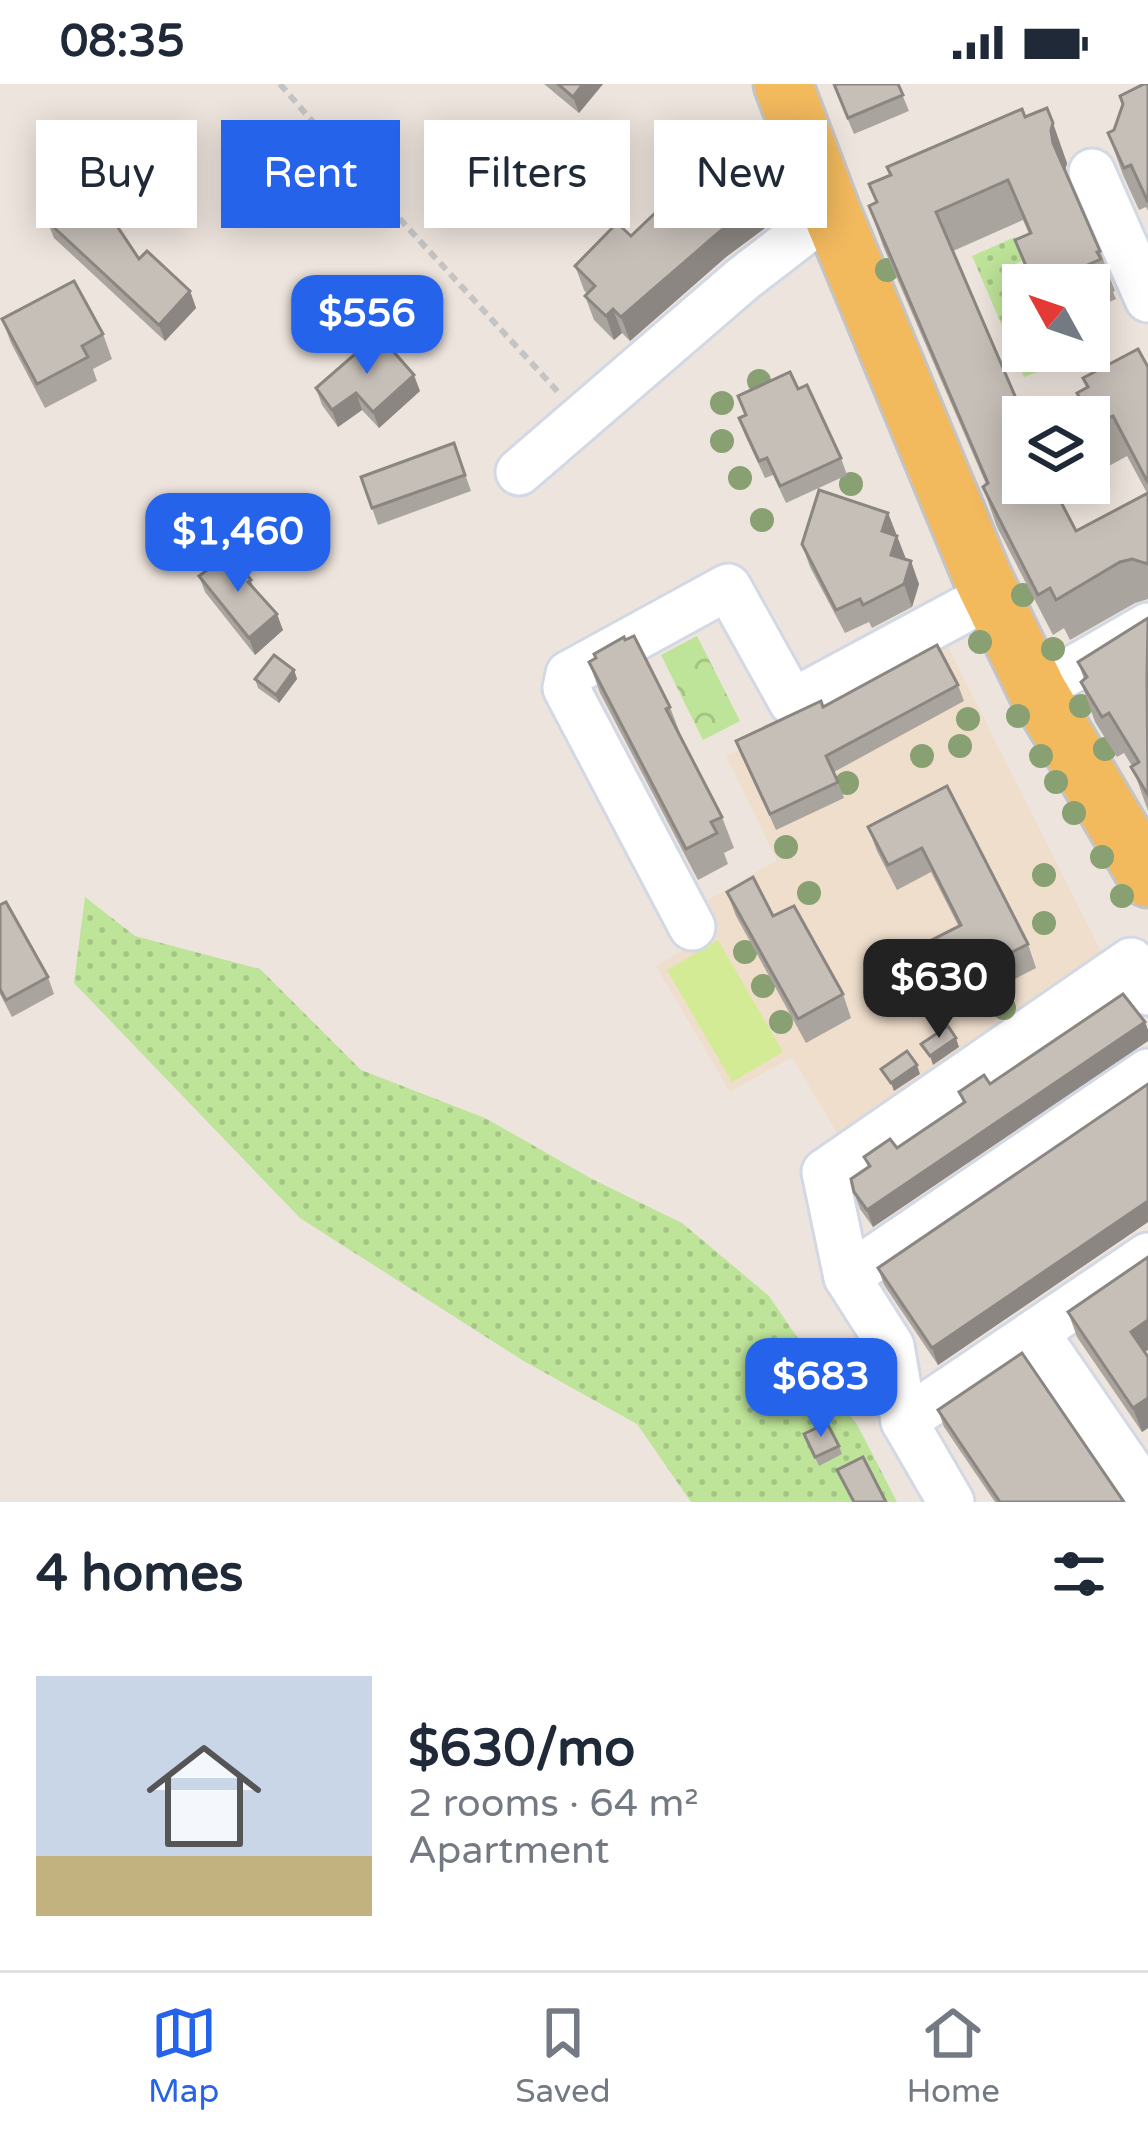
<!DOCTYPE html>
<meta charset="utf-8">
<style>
:root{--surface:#fff;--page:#f6f6f7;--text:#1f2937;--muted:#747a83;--line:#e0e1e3;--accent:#2563eb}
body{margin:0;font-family:"Varela Round",sans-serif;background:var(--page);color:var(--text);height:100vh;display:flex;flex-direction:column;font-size:45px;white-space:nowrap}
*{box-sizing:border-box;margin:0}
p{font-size:39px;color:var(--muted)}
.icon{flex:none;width:66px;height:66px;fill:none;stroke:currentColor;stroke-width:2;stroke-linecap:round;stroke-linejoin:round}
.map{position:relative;height:1418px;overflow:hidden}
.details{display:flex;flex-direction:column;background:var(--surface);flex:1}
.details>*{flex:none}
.guide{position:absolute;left:36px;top:36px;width:1077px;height:108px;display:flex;gap:24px}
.needle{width:78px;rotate:310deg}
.tools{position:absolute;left:1002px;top:180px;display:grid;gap:24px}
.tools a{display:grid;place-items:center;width:108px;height:108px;border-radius:0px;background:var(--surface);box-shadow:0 6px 30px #0003;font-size:60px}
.price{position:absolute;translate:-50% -102px;padding:0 27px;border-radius:24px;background:var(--accent);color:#fff;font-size:39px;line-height:78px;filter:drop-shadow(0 3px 6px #0008)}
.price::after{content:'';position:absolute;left:50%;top:72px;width:36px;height:27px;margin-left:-18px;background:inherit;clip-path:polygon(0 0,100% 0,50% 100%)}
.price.on{background:#222;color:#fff}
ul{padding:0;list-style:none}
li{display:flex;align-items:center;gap:36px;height:300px;padding:0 36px}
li+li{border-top:3px solid var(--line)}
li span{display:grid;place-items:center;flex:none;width:336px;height:240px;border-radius:0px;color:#555}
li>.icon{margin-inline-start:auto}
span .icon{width:144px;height:144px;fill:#fffc;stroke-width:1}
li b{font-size:51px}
h2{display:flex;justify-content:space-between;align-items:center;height:144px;padding:0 36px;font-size:51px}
.pill{padding:0 42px;border-radius:0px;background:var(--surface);box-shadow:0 6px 30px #0003;font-size:42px;line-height:108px}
.pill.on{background:var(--accent);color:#fff}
.status{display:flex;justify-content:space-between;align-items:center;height:84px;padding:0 60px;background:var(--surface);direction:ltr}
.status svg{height:33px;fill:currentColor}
.dock{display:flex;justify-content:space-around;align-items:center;height:168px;border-top:3px solid var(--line);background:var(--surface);font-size:33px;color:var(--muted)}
.dock a{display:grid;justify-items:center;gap:6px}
.dock .on{color:var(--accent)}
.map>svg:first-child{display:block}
.education{fill:#efdecc}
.grass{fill:url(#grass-dots)}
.forest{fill:url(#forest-crowns)}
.pitch{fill:#d3eb95}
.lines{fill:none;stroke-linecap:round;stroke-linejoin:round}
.minor-casing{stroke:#d2d8e4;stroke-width:51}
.major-casing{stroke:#c4c4c4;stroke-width:63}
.path{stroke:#c4c4c4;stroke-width:6;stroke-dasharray:9 6;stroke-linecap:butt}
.minor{stroke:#fff;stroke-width:45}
.major{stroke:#f2b95d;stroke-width:57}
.tree{fill:#88a072}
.wall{fill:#aaa49e}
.shaded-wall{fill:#8b8681}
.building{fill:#c6bfb8;stroke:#8b8681;stroke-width:3}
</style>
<div class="status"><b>08:35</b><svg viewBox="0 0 49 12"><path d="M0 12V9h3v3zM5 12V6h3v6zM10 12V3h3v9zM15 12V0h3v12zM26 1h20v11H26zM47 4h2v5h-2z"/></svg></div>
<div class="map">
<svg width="1148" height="1418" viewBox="0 0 1148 1418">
<defs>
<pattern id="grass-dots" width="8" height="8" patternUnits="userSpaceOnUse" patternTransform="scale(3)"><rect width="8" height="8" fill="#bee499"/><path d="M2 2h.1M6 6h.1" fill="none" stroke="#a3c484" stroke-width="1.8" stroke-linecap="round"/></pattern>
<pattern id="forest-crowns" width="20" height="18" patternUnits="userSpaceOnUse" patternTransform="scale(3)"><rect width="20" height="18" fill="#bee499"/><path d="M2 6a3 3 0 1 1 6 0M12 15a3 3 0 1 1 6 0" fill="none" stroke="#a3c484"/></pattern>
</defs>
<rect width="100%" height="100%" fill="#ede4dd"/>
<path class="education" d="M 946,559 L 1103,871 L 840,1054 L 792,973 L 730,1008 L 656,882 L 718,846 L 703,819 L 777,776 L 726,672 Z"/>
<g class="grass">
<path d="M 1015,153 L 1025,175 L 1003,186 L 1023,234 L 1023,267 L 1037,267 L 1045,285 L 1024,293 L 972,172 Z"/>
<path d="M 85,813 L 135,852 L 260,885 L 361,986 L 485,1034 L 592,1095 L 682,1139 L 769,1212 L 859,1344 L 897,1418 L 691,1418 L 637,1340 L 522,1276 L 300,1134 L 74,899 Z"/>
</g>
<path class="forest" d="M 697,552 L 740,637 L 703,656 L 661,571 Z"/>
<path class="pitch" d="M 718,856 L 783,968 L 732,998 L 667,886 Z"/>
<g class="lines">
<defs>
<g id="minor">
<path d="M 1092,88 L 1148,215"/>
<path d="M 519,388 L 744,194 L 831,127"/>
<path d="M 1037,606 L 1148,542"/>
<path d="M 692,843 L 566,604 L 569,590 L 728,503 L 792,618 L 991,511"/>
<path d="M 847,1193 L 1148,988"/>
<path d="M 1036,1249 L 1148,1412"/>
<path d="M 904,1337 L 1148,1172"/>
<path d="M 951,1418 L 904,1337 L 891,1262 L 847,1193 L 825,1088 L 1131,877 L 1148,908"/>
</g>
<path id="major" d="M 783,0 L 831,127 L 982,492 L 1037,606 L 1148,794"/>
</defs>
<use href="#minor" class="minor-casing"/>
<use href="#major" class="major-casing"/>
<path class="path" d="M 280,0 L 345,75 L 559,309"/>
<use href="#minor" class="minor"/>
<use href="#major" class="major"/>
</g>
<g class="tree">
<circle cx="887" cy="186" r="12"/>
<circle cx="759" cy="297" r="12"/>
<circle cx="722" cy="319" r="12"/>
<circle cx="722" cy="357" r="12"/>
<circle cx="740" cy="394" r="12"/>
<circle cx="851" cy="400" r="12"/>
<circle cx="762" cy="436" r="12"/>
<circle cx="1023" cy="511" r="12"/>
<circle cx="980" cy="558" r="12"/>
<circle cx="1053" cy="565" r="12"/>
<circle cx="1081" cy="622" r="12"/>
<circle cx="1018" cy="632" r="12"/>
<circle cx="968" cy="635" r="12"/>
<circle cx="960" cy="662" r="12"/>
<circle cx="1105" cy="665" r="12"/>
<circle cx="922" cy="672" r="12"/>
<circle cx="1041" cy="672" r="12"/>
<circle cx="1056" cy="698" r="12"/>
<circle cx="847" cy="699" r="12"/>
<circle cx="1074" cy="729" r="12"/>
<circle cx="786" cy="763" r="12"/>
<circle cx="1102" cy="773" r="12"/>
<circle cx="1044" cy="791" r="12"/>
<circle cx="809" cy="809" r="12"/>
<circle cx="1122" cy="812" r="12"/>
<circle cx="1044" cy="839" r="12"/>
<circle cx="745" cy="868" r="12"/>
<circle cx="763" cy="902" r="12"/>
<circle cx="1004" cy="924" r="12"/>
<circle cx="781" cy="938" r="12"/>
</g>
<g class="wall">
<path d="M 544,0 L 603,0 L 579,29 Z"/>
<path d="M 833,0 L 898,0 L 909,27 L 854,50 Z"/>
<path d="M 1148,0 L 1148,127 L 1146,123 L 1139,126 L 1123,91 L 1108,49 L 1114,46 L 1123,21 L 1120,12 Z"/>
<path d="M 1025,33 L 1067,79 L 1065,87 L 1100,167 L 1115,207 L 1113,208 L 1116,215 L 1089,227 L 1089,201 L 1031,201 L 1015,156 L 1029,150 L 1023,136 L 953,167 L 1023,399 L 1076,447 L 1147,409 L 1127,372 L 1109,382 L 1092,349 L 1089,333 L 1086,333 L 1077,309 L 1087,303 L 1083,294 L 1148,283 L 1148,515 L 1135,519 L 1070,556 L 1064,544 L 1053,551 L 997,443 L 983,403 L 986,400 L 883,162 L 869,122 L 876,119 L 869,100 Z"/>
<path d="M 762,92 L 777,135 L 726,173 L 630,257 L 622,249 L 614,256 L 594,236 L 585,212 L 587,210 L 584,206 L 575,182 L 631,152 L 669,116 L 663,99 Z"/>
<path d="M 47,137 L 139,175 L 190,207 L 196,224 L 165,257 L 54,154 Z"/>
<path d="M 2,235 L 103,250 L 112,275 L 93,285 L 97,297 L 45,324 L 11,259 Z"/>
<path d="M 316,304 L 420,307 L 379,344 L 362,326 L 338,343 L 322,321 Z"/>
<path d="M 798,305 L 841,374 L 847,391 L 786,419 L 773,391 L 765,394 L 745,351 L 739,334 L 745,331 L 738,312 Z"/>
<path d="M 454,359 L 471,407 L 378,441 L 361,393 Z"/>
<path d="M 888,429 L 906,476 L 919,500 L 912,523 L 872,544 L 869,538 L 845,549 L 810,483 L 802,460 Z"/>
<path d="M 199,492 L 251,496 L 253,503 L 283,546 L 255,571 L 205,508 Z"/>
<path d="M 1148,534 L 1148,727 L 1132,682 L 1124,669 L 1117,673 L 1095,638 L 1081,598 L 1084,595 L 1078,578 Z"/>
<path d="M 589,578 L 670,623 L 681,652 L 722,733 L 734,764 L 724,769 L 728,780 L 698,796 L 600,609 Z"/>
<path d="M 294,586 L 297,595 L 279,619 L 258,604 L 255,595 Z"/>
<path d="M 958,601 L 964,617 L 834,688 L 844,714 L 776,746 L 736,657 L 823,623 Z"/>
<path d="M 947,702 L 1028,860 L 1036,884 L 956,925 L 935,883 L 926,859 L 959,843 L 931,788 L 897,806 L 877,767 L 868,743 Z"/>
<path d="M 727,808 L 773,832 L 843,910 L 851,934 L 806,959 L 736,832 Z"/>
<path d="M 0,821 L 48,893 L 54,910 L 12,933 L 0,910 Z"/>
<path d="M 1145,938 L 1148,946 L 1148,957 L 873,1143 L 860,1125 L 854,1108 L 868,1083 L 864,1073 L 897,1064 L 963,1019 L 959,1008 L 990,1000 Z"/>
<path d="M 1148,1000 L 1148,1138 L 938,1281 L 884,1201 L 878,1184 Z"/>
<path d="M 1068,1228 L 1145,1268 L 1148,1273 L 1148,1344 L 1142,1348 L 1077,1253 Z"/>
<path d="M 938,1326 L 1124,1418 L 995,1418 L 944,1343 Z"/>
<path d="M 804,1350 L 839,1362 L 842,1370 L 819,1382 Z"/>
</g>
<g class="shaded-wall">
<path d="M 583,0 L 603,0 L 579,29 L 573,13 Z"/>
<path d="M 1053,39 L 1067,79 L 1065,86 L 1053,59 L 1051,46 Z"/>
<path d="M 762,92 L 777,135 L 726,173 L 630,257 L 621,233 Z"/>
<path d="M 190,207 L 196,224 L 165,257 L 159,241 Z"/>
<path d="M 613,225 L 622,249 L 614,256 L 606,232 Z"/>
<path d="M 414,291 L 420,307 L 379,344 L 373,328 Z"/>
<path d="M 356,309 L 362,326 L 338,343 L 332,326 Z"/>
<path d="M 888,429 L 897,452 L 882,447 Z"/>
<path d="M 897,452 L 906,475 L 891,471 Z"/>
<path d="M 911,477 L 919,500 L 912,523 L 904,500 Z"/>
<path d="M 277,530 L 283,546 L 255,571 L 249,554 Z"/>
<path d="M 294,586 L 297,595 L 279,619 L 276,611 Z"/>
<path d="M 1145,938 L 1148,946 L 1148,957 L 873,1143 L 867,1126 Z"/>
<path d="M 956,954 L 959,963 L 933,981 L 930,972 Z"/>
<path d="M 917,981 L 920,990 L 894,1007 L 891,999 Z"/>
<path d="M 1148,1117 L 1148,1138 L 938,1281 L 932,1264 Z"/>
<path d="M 1148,1236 L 1148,1266 L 1140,1272 L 1131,1248 Z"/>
<path d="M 1148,1314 L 1148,1344 L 1142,1348 L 1133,1324 Z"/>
</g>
<g class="building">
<path d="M 558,0 L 583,0 L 573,13 Z"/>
<path d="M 834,0 L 898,0 L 903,11 L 848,34 Z"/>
<path d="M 1144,0 L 1148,0 L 1148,118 L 1131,81 L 1124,84 L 1108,49 L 1114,46 L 1123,20 L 1120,12 Z"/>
<path d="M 1047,24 L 1053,39 L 1051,46 L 1053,59 L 1100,167 L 1097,168 L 1101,175 L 1051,197 L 1048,189 L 1032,196 L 1015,156 L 1031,149 L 1008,96 L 936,128 L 1024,333 L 1023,399 L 1051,399 L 1076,447 L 1148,409 L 1148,480 L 1132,475 L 1120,478 L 1056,516 L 1050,504 L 1038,511 L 983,403 L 988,399 L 869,122 L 877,118 L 869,100 L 891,91 L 887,83 L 1022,25 L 1025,33 Z"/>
<path d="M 719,47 L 762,92 L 756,98 L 768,111 L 718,149 L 621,233 L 613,225 L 606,232 L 585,212 L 595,202 L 575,182 L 617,139 L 631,152 L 674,111 L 663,99 Z"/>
<path d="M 93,106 L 139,175 L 147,167 L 190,207 L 159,241 L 47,137 Z"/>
<path d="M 74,197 L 103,250 L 82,262 L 88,273 L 37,300 L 2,235 Z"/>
<path d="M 378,250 L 414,291 L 373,328 L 356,309 L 332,326 L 316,304 Z"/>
<path d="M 1138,265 L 1148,283 L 1148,399 L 1113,332 L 1094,341 L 1077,309 L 1088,303 L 1083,294 Z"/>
<path d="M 790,288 L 798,305 L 807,301 L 841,374 L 780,402 L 767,374 L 759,377 L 739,334 L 746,331 L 738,312 Z"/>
<path d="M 454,359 L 465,391 L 372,424 L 361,393 Z"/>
<path d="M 819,406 L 888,429 L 882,447 L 897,452 L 891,471 L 911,477 L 904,500 L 863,521 L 860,515 L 836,526 L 802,460 Z"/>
<path d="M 230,469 L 251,496 L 248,498 L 277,530 L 249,554 L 199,492 Z"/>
<path d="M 1148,534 L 1147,593 L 1148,711 L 1131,683 L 1139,678 L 1109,629 L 1102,633 L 1081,598 L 1087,593 L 1078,578 Z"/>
<path d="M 634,552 L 670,623 L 666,625 L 722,733 L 711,738 L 717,749 L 686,765 L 589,578 L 596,574 L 594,570 L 624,553 L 625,556 Z"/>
<path d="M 937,561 L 958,601 L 826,672 L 838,698 L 770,730 L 736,657 L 821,617 L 823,623 Z"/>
<path d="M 274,571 L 294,586 L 276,611 L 255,595 Z"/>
<path d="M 947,702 L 1028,860 L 947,901 L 926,859 L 961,841 L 922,764 L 888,781 L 868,743 Z"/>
<path d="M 753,793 L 773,832 L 794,822 L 843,910 L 798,935 L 727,808 Z"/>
<path d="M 6,818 L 48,893 L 6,916 L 0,905 L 0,821 Z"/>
<path d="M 1123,910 L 1145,938 L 867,1126 L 854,1108 L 851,1095 L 870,1082 L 864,1073 L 890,1055 L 897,1064 L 965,1018 L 959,1008 L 984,991 L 990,1000 Z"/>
<path d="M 948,942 L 956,954 L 930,972 L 921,960 Z"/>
<path d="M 907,967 L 917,981 L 891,999 L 881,985 Z"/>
<path d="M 1148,1000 L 1148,1117 L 932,1264 L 878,1184 Z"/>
<path d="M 1148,1173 L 1148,1236 L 1131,1248 L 1148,1273 L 1148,1314 L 1133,1324 L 1068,1228 Z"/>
<path d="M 1022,1269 L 1124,1418 L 1000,1418 L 938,1326 Z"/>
<path d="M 827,1339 L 839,1362 L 815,1373 L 804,1350 Z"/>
<path d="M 863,1373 L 886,1418 L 854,1418 L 837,1386 Z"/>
</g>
</svg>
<div class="tools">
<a><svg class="needle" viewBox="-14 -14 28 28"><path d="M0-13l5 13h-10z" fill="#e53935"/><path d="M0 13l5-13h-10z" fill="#747a83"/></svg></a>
<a><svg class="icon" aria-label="layers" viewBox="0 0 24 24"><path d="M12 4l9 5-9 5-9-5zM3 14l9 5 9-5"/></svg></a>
</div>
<b class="price" style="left:367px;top:293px">$556</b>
<b class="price" style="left:238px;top:511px">$1,460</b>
<b class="price on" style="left:939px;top:957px">$630</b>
<b class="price" style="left:821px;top:1356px">$683</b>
<div class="guide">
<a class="pill">Buy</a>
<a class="pill on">Rent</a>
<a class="pill">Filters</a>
<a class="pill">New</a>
</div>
</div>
<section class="details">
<h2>4 homes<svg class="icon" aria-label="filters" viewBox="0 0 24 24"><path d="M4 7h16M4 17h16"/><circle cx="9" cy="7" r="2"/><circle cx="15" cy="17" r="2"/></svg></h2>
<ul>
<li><span style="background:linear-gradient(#c9d6e8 75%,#c2b280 0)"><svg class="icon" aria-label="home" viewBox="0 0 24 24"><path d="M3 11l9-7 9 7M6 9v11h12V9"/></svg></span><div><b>$630/mo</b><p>2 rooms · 64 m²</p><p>Apartment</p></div></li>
</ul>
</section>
<nav class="dock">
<a class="on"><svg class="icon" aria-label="map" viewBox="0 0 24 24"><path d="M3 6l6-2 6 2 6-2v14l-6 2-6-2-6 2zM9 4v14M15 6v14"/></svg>Map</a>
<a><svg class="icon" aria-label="saved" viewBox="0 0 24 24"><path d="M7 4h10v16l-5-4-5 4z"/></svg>Saved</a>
<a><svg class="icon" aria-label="home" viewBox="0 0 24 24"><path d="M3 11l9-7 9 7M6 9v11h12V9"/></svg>Home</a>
</nav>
